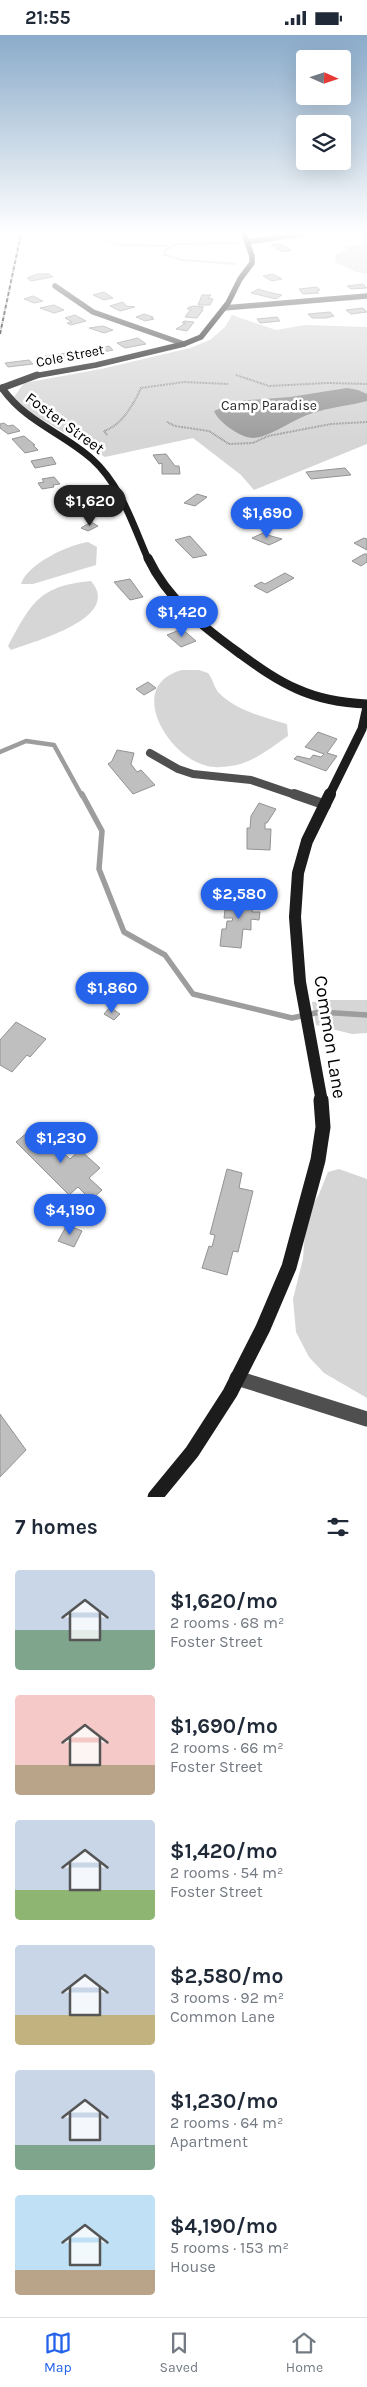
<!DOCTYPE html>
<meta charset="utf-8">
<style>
:root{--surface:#fff;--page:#f6f6f7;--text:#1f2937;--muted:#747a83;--line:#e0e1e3;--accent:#2563eb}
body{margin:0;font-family:Karla,sans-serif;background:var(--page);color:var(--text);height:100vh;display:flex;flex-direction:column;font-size:19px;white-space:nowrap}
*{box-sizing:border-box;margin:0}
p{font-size:16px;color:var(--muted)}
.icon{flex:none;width:28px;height:28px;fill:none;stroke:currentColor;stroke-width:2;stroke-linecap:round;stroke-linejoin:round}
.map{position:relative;height:1462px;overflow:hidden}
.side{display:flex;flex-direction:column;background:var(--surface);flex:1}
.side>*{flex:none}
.needle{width:32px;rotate:93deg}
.tools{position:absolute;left:296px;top:15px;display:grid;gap:10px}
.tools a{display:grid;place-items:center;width:55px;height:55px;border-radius:5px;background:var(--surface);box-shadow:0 5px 20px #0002;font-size:25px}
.price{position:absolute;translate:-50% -42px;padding:0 11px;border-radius:18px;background:var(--accent);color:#fff;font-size:16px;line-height:32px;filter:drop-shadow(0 1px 2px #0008)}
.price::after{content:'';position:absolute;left:50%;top:30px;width:15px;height:11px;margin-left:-8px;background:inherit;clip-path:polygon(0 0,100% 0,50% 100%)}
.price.current{background:#222;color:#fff}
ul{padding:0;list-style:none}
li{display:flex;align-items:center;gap:15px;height:125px;padding:0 15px}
li span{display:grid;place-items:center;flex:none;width:140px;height:100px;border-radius:5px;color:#555}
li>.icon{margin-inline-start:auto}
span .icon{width:60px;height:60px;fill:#fffc;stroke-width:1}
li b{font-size:21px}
h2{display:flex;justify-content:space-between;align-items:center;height:60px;padding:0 15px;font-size:21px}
.status{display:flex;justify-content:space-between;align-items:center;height:35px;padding:0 25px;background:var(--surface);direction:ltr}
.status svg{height:14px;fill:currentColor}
.dock{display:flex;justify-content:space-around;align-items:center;height:70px;border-top:1px solid var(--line);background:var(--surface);font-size:14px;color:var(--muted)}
.dock a{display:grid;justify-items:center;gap:2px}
.dock .current{color:var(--accent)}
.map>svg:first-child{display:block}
.green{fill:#d6d6d6}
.water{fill:#9d9d9d}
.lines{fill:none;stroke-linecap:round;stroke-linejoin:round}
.stream-far1{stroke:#9d9d9d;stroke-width:4.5}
.stream{stroke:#9d9d9d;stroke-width:5.5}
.building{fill:#bfbfbf;stroke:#939393}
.path{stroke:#717171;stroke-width:2;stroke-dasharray:0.5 1;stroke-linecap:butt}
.lane-far1{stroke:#4f4f4f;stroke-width:8}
.lane{stroke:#4f4f4f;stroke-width:10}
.street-far1{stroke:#4f4f4f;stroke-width:5.5}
.street{stroke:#4f4f4f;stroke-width:15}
.secondary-far4{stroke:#1c1c1c;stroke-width:5.5}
.secondary-far3{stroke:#1c1c1c;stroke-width:7}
.secondary-far2{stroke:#1c1c1c;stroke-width:9}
.secondary-far1{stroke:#1c1c1c;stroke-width:12}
.secondary{stroke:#1c1c1c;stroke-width:15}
.rail{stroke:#000;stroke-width:2;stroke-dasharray:4 1 0.5 1;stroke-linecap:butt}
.labels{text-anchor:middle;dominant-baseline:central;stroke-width:5;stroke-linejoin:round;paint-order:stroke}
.far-street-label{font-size:14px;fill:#000;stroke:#fff}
.far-park-label{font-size:14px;fill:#2d2d2d;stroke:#fff}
.street-label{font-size:16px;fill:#000;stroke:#fff}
.near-street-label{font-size:19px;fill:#000;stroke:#fff}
</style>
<div class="status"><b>21:55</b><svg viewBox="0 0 49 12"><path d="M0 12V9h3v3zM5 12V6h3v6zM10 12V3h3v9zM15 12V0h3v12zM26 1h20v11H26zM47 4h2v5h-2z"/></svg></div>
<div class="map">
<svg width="367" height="1462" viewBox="0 0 367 1462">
<rect width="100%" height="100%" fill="#fff"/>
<g class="green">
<path d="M 367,208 L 367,239 L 356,237 L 335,227 L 336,220 L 348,214 L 343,212 Z"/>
<path d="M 232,280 L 276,295 L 305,290 L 367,292 L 367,409 L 254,455 L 241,440 L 193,403 L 105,422 L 31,378 L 14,362 L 24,348 L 101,334 L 190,313 L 210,305 L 225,292 Z"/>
<path d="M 88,507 L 97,512 L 96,530 L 33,549 L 21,549 C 27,529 68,510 88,507 Z"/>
<path d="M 91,546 C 123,583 35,606 11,615 L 8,611 C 32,567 39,551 91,546 Z"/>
<path d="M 182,635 L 199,635 L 208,638 C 213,644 214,653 219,658 C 237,676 264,682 287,689 L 288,701 C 270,713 252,729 230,731 C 224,732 214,733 207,731 C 167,721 125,650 182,635 Z"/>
<path d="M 330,965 L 367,965 L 367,998 L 352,999 L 316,990 L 312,967 Z"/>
<path d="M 339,1134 L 367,1144 L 367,1363 L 324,1338 L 309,1322 L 296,1297 L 293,1264 L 303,1224 L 306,1182 L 319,1159 L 328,1137 Z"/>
</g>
<path class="water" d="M 347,353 L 358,355 L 367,359 L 367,366 C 348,371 329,372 310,379 C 294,384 270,402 254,403 C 242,404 218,387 214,376 L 238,366 L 290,362 Z"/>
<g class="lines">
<path class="stream-far1" d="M 0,717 L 26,706 L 54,710 L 82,761"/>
<path class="stream" d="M 82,759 L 102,796 L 99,834 L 124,897 L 165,920 L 193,959 L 292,983 L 320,977 L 367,980"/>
</g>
<g class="building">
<path d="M 281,209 L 291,215 L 282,217 L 271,210 Z"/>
<path d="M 37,239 L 49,239 L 53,242 L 31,246 L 27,243 Z"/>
<path d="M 273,239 L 282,244 L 272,246 L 263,241 Z"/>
<path d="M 363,249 L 367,253 L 351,254 L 347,251 Z"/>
<path d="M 317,252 L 320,255 L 317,256 L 319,258 L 303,259 L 299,254 Z"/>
<path d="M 258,254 L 268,257 L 282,260 L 276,264 L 251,258 Z"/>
<path d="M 104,257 L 113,263 L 104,265 L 93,260 Z"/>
<path d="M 202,260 L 211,260 L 208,263 L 213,264 L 210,270 L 198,270 Z"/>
<path d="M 33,261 L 43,266 L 34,268 L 24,264 Z"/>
<path d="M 123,267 L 126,271 L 135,272 L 120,276 L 110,271 Z"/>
<path d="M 54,270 L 64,275 L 54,278 L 40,273 Z"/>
<path d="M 194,271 L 204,272 L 201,275 L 203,275 L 197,283 L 185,282 L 191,274 L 187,274 L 189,272 Z"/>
<path d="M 363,273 L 367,277 L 351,279 L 346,275 Z"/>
<path d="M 330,277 L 334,281 L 326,283 L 312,283 L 308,279 Z"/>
<path d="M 144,279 L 153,282 L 151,283 L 154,284 L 145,286 L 136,282 Z"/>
<path d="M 75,280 L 86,286 L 71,290 L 67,288 L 72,287 L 65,283 Z"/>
<path d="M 277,282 L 280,286 L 260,288 L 257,284 Z"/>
<path d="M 184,286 L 194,287 L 187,296 L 176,294 L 186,288 L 182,288 Z"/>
<path d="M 103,291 L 113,295 L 104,298 L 89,293 Z"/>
<path d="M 138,303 L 146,309 L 125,313 L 117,308 Z"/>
<path d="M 109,311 L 113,315 L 98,318 L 100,320 L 87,322 L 82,318 Z"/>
<path d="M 67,318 L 70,324 L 48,326 L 45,321 Z"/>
<path d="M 29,325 L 33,329 L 8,332 L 5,328 Z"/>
<path d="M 4,388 L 8,391 L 13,390 L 20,396 L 8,399 L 0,393 L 0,389 Z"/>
<path d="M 24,401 L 35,410 L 33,410 L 38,415 L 25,418 L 12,404 Z"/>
<path d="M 166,419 L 175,431 L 179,431 L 180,439 L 162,439 L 162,428 L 159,429 L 153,420 Z"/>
<path d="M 52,422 L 56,429 L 35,433 L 31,426 Z"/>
<path d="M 345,433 L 351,440 L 311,444 L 306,437 Z"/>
<path d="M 54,442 L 60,449 L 53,450 L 54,452 L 42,454 L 38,448 L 44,447 L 42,444 Z"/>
<path d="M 197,459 L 207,462 L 195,471 L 184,468 Z"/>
<path d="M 285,475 L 293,484 L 263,489 L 256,480 Z"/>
<path d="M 91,487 L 98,491 L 88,496 L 81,493 Z"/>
<path d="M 263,498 L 271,501 L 282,504 L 269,510 L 252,503 Z"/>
<path d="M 190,501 L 207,520 L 193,523 L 175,505 Z"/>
<path d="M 364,503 L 367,504 L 367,515 L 354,508 Z"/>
<path d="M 364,519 L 367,519 L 367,527 L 361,531 L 352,526 Z"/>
<path d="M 285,538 L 294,543 L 267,558 L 254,551 L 261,547 L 265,549 Z"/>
<path d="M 130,544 L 143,562 L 130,565 L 114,547 Z"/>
<path d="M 182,594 L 196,606 L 181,612 L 167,600 Z"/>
<path d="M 148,647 L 156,653 L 144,660 L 136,654 Z"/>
<path d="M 318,697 L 337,704 L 327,718 L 337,721 L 326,736 L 294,724 L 297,721 L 310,724 L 313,720 L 321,722 L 324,719 L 305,712 Z"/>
<path d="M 117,715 L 134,718 L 131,729 L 137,737 L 141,735 L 155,750 L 133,759 L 108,729 L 112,726 Z"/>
<path d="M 259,768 L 276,774 L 267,788 L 265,788 L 265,794 L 271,794 L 270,815 L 247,814 L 247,793 L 250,793 L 251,781 Z"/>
<path d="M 236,854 L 251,856 L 250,869 L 253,869 L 252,877 L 260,877 L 259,885 L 251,884 L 251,895 L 243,894 L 241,913 L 220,911 L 222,894 L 226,894 L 227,886 L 232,886 L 233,883 L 224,883 L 225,875 L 234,875 Z"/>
<path d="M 110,972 L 120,979 L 114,985 L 104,979 Z"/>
<path d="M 16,987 L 46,1004 L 30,1022 L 27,1020 L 12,1037 L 0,1030 L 0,1005 Z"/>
<path d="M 35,1091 L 70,1124 L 80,1115 L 100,1133 L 89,1143 L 102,1155 L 91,1165 L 78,1152 L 69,1160 L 16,1107 Z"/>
<path d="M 227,1134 L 242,1138 L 239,1153 L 253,1156 L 238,1217 L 233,1216 L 227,1240 L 202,1233 L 209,1211 L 212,1212 L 215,1200 L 210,1199 Z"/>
<path d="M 67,1190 L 82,1196 L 74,1212 L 58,1206 Z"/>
<path d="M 0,1379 L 26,1415 L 0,1442 Z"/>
</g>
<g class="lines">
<g class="path">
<path d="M 76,199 L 122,210 L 168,211"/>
<path d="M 156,199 L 158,207"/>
<path d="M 201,199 L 203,206"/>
<path d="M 237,208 L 177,209 L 165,215 L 165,220 L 182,225 L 237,229"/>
<path d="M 236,340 L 269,351 L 327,348 L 367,349"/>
<path d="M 167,387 L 175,391 L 209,396 L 229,409 L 253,408 L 268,401 L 331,389 L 367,387"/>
<path d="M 107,400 L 104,396 C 121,391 134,369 141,353 L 184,347 L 228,349"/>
</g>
<path class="lane-far1" d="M 150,718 L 178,734 L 193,739 L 251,745 L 298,761"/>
<path class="lane" d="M 294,759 L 326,770"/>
<g class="street-far1">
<path d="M 247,207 L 301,199"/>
<path d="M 55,251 L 93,277 L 184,309"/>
<path d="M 224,273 L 367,261"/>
</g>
<path class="street" d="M 237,1343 L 367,1384"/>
<path class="secondary-far4" d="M 34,341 L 96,330 L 184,309 L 201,302 L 228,268 L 240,244 L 252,228 L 252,221 L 244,199"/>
<g class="secondary-far3">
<path d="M 2,353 C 27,388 62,397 92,424 C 121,450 133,490 148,524"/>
<path d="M 2,353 L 37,340"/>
</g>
<g class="secondary-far2">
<path d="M 148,523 C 168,565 202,591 239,618 C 257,631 276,645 297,654 C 319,664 343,668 367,669"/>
<path d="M 329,761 L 362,694 L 367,672"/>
</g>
<path class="secondary-far1" d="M 322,1067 L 300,947 L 295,882 L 298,838 L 307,806 L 330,759"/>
<path class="secondary" d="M 155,1462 L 192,1417 L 230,1358 L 263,1293 L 289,1232 L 318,1125 L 323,1092 L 321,1065"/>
<path class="rail" d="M 0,299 L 21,199"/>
</g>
<linearGradient id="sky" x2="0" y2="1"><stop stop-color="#8aabca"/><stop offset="0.49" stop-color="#fff"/><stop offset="1" stop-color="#fff" stop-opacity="0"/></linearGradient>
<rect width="367" height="404" fill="url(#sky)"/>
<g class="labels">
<g class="far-street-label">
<text transform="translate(70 321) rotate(-11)">Cole Street</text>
</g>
<g class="far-park-label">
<text x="269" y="370">Camp Paradise</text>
</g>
<g class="street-label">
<text transform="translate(65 388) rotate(36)">Foster Street</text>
</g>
<g class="near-street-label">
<text transform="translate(330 1002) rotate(81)">Common Lane</text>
</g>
</g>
</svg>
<div class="tools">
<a><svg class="needle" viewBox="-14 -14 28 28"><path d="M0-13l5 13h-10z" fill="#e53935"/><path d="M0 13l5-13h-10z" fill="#747a83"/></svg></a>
<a><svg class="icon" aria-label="layers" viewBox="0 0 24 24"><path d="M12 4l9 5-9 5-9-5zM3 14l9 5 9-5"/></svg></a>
</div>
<b class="price current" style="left:90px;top:492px">$1,620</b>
<b class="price" style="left:267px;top:504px">$1,690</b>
<b class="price" style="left:182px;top:603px">$1,420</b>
<b class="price" style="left:239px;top:885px">$2,580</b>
<b class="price" style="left:112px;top:979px">$1,860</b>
<b class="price" style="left:61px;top:1129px">$1,230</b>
<b class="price" style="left:70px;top:1201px">$4,190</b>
</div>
<section class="side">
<h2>7 homes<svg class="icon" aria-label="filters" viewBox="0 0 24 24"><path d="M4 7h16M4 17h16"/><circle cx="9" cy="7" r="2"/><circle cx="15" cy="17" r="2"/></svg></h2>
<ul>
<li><span style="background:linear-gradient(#c9d6e8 60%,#7fa58c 0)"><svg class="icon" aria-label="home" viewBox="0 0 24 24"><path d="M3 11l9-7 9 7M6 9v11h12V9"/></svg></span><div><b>$1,620/mo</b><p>2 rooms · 68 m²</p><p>Foster Street</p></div></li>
<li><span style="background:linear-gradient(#f6c9c9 70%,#b9a48a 0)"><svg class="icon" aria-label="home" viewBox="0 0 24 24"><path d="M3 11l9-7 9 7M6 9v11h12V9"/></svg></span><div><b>$1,690/mo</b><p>2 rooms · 66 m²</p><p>Foster Street</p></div></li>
<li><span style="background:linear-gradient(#c9d6e8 70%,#8fb573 0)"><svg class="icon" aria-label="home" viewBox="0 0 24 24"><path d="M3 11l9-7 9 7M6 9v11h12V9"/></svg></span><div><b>$1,420/mo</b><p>2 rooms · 54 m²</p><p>Foster Street</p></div></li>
<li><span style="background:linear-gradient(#c9d6e8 70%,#c2b280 0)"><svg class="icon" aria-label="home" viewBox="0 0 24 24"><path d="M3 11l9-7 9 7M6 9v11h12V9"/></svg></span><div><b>$2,580/mo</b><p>3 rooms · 92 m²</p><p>Common Lane</p></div></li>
<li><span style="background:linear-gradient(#c9d6e8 75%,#7fa58c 0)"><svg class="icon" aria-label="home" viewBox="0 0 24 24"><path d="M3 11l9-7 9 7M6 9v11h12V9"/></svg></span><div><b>$1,230/mo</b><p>2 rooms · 64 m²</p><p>Apartment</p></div></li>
<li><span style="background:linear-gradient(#bfe0f5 75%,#b9a48a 0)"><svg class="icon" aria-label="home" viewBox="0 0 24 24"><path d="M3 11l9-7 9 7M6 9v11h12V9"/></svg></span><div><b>$4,190/mo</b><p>5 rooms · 153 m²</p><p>House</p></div></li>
</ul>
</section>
<nav class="dock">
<a class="current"><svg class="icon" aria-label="map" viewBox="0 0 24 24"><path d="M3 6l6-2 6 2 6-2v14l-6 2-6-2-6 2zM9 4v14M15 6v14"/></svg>Map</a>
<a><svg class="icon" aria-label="saved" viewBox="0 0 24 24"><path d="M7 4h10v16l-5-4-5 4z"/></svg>Saved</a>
<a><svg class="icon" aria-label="home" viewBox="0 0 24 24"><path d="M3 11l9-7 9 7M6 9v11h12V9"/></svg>Home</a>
</nav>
